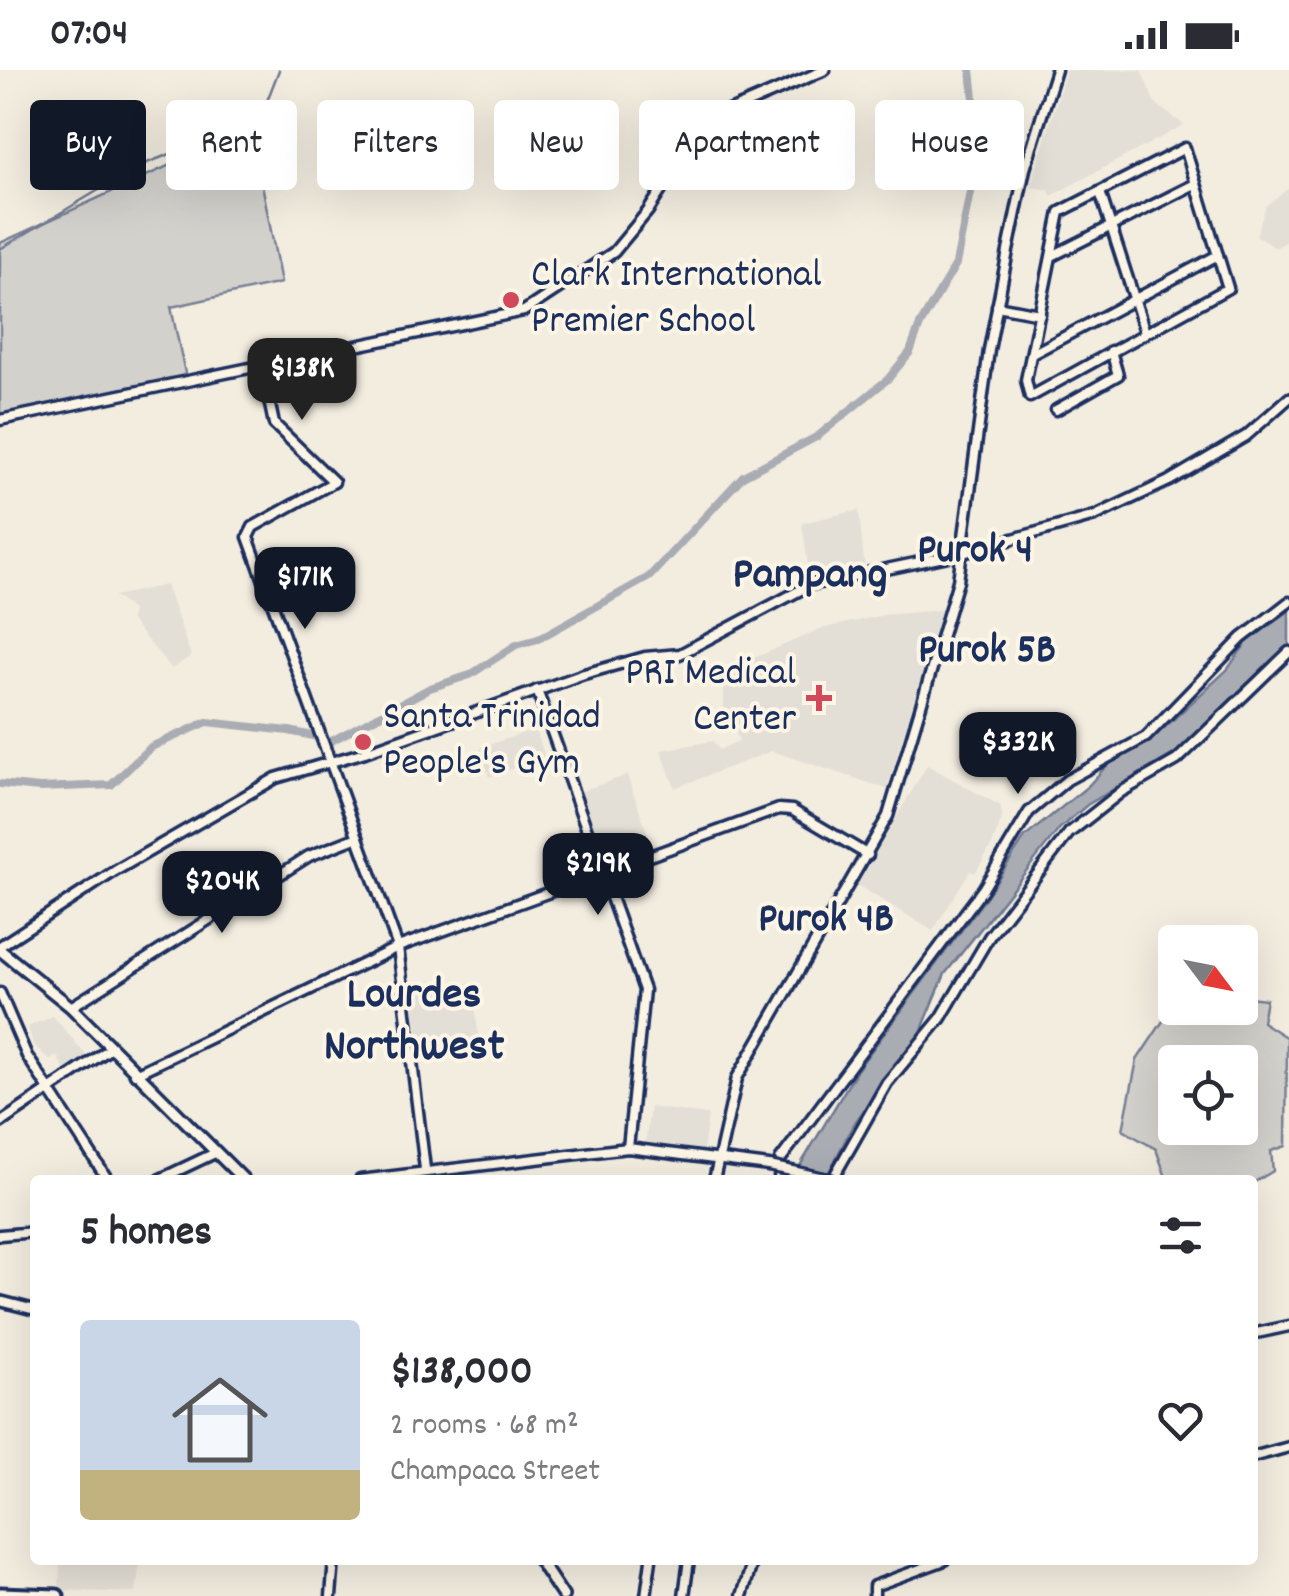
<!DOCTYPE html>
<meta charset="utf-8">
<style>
:root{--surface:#fff;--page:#f2f2f3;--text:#2b2b33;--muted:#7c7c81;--line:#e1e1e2;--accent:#111827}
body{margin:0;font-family:Dekko,sans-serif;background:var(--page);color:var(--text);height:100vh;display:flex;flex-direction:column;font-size:38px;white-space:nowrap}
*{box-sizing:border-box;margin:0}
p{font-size:32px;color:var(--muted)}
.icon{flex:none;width:55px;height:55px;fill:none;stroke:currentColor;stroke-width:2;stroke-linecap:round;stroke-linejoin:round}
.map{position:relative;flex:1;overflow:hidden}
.drawer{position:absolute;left:30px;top:1105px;width:1228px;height:390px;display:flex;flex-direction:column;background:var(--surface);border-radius:10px;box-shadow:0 10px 40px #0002}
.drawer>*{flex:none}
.guide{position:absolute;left:30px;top:30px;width:1230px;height:90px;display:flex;gap:20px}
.needle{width:65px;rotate:122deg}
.controls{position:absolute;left:1158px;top:855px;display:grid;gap:20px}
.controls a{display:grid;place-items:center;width:100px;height:100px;border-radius:10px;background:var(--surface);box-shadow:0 10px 40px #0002;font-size:50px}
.price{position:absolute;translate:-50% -85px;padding:0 22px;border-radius:20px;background:var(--accent);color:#fff;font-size:32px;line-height:65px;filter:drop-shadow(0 2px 5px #0008)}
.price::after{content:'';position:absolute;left:50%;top:60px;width:30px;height:22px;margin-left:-15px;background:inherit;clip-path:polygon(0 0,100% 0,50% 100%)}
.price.current{background:#222;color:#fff}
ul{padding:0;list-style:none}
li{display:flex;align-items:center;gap:30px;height:250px;padding:0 50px}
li+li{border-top:2px solid var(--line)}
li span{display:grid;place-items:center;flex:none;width:280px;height:200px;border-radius:10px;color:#555}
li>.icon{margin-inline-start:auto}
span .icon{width:120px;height:120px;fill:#fffc;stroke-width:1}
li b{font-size:42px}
h2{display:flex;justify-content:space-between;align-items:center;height:120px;padding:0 50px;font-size:42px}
.tag{padding:0 35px;border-radius:10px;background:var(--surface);box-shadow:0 10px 40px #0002;font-size:35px;line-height:90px}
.tag.current{background:var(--accent);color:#fff}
.status{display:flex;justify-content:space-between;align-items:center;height:70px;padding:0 50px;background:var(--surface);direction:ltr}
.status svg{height:28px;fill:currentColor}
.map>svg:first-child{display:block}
.built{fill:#e3dfd6}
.green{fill:#d3d1cc;stroke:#778095;stroke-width:2.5;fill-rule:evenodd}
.water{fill:#a9acb3;stroke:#707a91;stroke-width:2.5}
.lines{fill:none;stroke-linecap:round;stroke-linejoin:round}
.stream{stroke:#707a91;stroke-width:2.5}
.river{stroke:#a9acb3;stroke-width:8}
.secondary-casing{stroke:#1b2f5e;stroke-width:15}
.primary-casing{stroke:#1b2f5e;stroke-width:16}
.highway-casing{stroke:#1b2f5e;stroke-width:19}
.secondary{stroke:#fcf5e5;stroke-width:8}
.primary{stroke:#fcf5e5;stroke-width:9}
.highway{stroke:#fcf5e5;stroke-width:11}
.secondary-bridge-casing{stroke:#1b2f5e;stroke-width:15;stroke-linecap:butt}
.secondary-bridge{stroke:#fcf5e5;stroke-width:8}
.poi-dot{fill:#d1495b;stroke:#fcf5e5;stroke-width:4}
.labels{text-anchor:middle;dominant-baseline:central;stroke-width:8;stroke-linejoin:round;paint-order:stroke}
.poi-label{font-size:40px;fill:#1b2f5e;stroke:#fcf5e5;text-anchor:start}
.neighbourhood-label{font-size:42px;font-weight:bold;fill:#1b2f5e;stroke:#fcf5e5}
.quarter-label{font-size:45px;font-weight:bold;fill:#1b2f5e;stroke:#fcf5e5}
</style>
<div class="status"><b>07:04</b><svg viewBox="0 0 49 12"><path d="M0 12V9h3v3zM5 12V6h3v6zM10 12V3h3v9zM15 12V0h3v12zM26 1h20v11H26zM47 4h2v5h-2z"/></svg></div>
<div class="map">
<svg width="1289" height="1526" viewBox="0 0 1289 1526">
<rect width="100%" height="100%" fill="#f3ede0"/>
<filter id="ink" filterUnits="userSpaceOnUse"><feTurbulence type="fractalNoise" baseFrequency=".01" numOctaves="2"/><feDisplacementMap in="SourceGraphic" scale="20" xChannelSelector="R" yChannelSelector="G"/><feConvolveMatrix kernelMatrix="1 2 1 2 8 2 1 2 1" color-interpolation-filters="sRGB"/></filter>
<g filter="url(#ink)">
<g class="built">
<path d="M 1066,0 L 1141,0 L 1155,33 L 1184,55 L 1051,126 L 1049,120 L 1031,117 Z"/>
<path d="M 1289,118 L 1289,170 L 1275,178 L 1256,165 L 1266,136 Z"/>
<path d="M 859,440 L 865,502 L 816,511 L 815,502 L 809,502 L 802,453 Z"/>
<path d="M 166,515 L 191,586 L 172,599 L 130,550 L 132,540 L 114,526 Z"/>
<path d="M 941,540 L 887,719 L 772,681 L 675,718 L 661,680 L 713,671 L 719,680 L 739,671 L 729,642 L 724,643 L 724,615 L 732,598 L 820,559 L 883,545 Z"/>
<path d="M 535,659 L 545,687 L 489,707 L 480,678 Z"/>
<path d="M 927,695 L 1001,736 L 1002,748 L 993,773 L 975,803 L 970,801 L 933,861 L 857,815 Z"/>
<path d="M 627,705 L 655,784 L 603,802 L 576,723 Z"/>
<path d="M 473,913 L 479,971 L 418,978 L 411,918 Z"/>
<path d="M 53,946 L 91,991 L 68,1007 L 57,986 L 50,990 L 33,974 L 28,957 Z"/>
<path d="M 650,1037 L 708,1045 L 703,1083 L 645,1076 Z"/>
<path d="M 60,1490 L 140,1490 L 136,1523 L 59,1520 Z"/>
</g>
<g class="green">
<path d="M 218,73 L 225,98 L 262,114 L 281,213 L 171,237 L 186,308 L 0,348 L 0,173 Z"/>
<path d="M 1240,926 L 1266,929 L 1262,952 L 1287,968 L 1286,1076 L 1271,1081 L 1273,1101 L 1253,1113 L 1167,1110 L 1156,1079 L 1123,1060 L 1137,990 L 1175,933 L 1175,938 L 1240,938 ZM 1175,992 L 1240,992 L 1240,1058 L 1175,1058 Z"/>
</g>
<path class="water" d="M 1289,541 L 1289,575 L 1180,680 L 1087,735 L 1060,758 L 945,904 L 920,964 L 853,1055 L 825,1110 L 796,1110 L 801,1094 L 857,1000 L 984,830 L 1025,767 L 1088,716 L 1110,692 L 1162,660 L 1227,600 L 1247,572 Z"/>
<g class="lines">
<path class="stream" d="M 0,179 L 139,96 L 178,81 L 217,75 L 260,49 L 279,0"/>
<path class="river" d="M 0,714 L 40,718 L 111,715 L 151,677 L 207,652 L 289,661 L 318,667 L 324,675 L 430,618 L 470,605 L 516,575 L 538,569 L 649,507 L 743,406 L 818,366 L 888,309 L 910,282 L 920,255 L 956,194 L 979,76 L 971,0"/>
<defs>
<g id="secondary">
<path d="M 1185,78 L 1228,218 L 1030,327 L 1026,310 L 1060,142 Z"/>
<path d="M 1100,122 L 1145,262"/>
<path d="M 1052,186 L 1195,114"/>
<path d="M 997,236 L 1040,244"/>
<path d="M 1032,284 L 1218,185"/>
<path d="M 262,297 L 274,354 L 334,412 L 253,457 L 248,467 L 398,877 L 425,1099"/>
<path d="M 1056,340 L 1118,305 L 1111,281"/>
<path d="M 0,350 L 524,241 L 614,182 L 648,141 L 706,51 L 825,0"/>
<path d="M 537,620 L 644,920 L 628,1078"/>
<path d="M 0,876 L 115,801 L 276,708 L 365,682 L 584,604 L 645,587 L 680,584 L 810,515 L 963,483 L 1095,446 L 1169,411 L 1246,366 L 1289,328"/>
<path d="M 0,923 L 27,986 L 108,1110"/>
<path d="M 71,937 L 309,786 L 358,767"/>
<path d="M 135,1004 L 398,877 L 779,739 L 792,740 L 868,785"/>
<path d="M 0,1053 L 111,978"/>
<path d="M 158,1110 L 215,1083"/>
<path d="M 360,1110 L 628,1078 L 769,1096"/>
<path d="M 714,1110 L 737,1008 L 888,746 L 958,511 L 989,280 L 1008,181 L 1025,99 L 1056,0"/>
<path d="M 779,1110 L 780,1090 L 983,819 L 1029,742 L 1067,710 L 1146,667 L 1242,568 L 1289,532"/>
<path d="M 832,1110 L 887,1013 L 941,948 L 989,867 L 1069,763 L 1121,722 L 1177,690 L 1289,582"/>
<path d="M 0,1165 L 35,1162"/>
<path d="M 0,1231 L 35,1240"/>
<path d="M 1252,1264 L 1289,1256"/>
<path d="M 1252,1387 L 1289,1377"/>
<path d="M 331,1526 L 334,1490"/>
<path d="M 646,1526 L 651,1490"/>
<path d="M 684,1526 L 689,1490"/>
<path d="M 742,1526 L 753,1490"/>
<path d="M 874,1526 L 874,1516 L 945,1490"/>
</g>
<g id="primary">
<path d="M 0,880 L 71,937 L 244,1110"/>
<path d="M 539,1490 L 563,1526"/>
</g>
<path id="highway" d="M 0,1524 L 57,1526"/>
</defs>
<use href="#secondary" class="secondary-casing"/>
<use href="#primary" class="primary-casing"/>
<use href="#highway" class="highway-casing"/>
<use href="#secondary" class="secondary"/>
<use href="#primary" class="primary"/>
<use href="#highway" class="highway"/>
<defs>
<path id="secondary-bridge" d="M 769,1096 L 833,1110"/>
</defs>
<use href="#secondary-bridge" class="secondary-bridge-casing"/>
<use href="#secondary-bridge" class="secondary-bridge"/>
</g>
</g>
<g class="poi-dot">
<circle cx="511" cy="230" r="10"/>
<path d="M814 613h10v10h10v10h-10v10h-10v-10h-10v-10h10z"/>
<circle cx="363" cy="672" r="10"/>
</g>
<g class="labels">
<g class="poi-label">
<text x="531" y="207">Clark International<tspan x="531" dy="46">Premier School</tspan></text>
<text x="796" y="605" text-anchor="end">PRI Medical<tspan x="796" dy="46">Center</tspan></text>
<text x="383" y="649">Santa Trinidad<tspan x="383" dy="46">People's Gym</tspan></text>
</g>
<g class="neighbourhood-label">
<text x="975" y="483">Purok 4</text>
<text x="987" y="583">Purok 5B</text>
<text x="826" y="852">Purok 4B</text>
</g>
<g class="quarter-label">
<text x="810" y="507">Pampang</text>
<text x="414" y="927">Lourdes<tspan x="414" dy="52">Northwest</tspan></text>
</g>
</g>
</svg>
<div class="controls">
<a><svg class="needle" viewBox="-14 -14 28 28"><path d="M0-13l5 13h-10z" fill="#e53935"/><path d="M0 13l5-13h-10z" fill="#7c7c81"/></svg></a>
<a><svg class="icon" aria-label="locate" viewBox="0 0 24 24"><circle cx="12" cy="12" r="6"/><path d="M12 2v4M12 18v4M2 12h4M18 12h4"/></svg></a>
</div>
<b class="price current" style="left:302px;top:353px">$138K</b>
<b class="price" style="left:305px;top:562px">$171K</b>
<b class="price" style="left:1018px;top:727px">$332K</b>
<b class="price" style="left:598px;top:848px">$219K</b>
<b class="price" style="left:222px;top:866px">$204K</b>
<div class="guide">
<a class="tag current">Buy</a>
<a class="tag">Rent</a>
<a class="tag">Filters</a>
<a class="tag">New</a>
<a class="tag">Apartment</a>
<a class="tag">House</a>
</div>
<section class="drawer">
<h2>5 homes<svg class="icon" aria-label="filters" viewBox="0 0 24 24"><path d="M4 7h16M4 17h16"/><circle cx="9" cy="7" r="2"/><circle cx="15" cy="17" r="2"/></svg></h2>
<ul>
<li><span style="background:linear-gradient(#c9d6e8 75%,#c2b280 0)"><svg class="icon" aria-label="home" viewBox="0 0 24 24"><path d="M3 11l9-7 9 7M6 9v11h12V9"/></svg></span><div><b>$138,000</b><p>2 rooms · 68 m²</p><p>Champaca Street</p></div><svg class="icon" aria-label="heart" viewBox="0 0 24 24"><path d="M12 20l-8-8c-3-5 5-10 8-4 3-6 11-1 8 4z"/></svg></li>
</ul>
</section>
</div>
